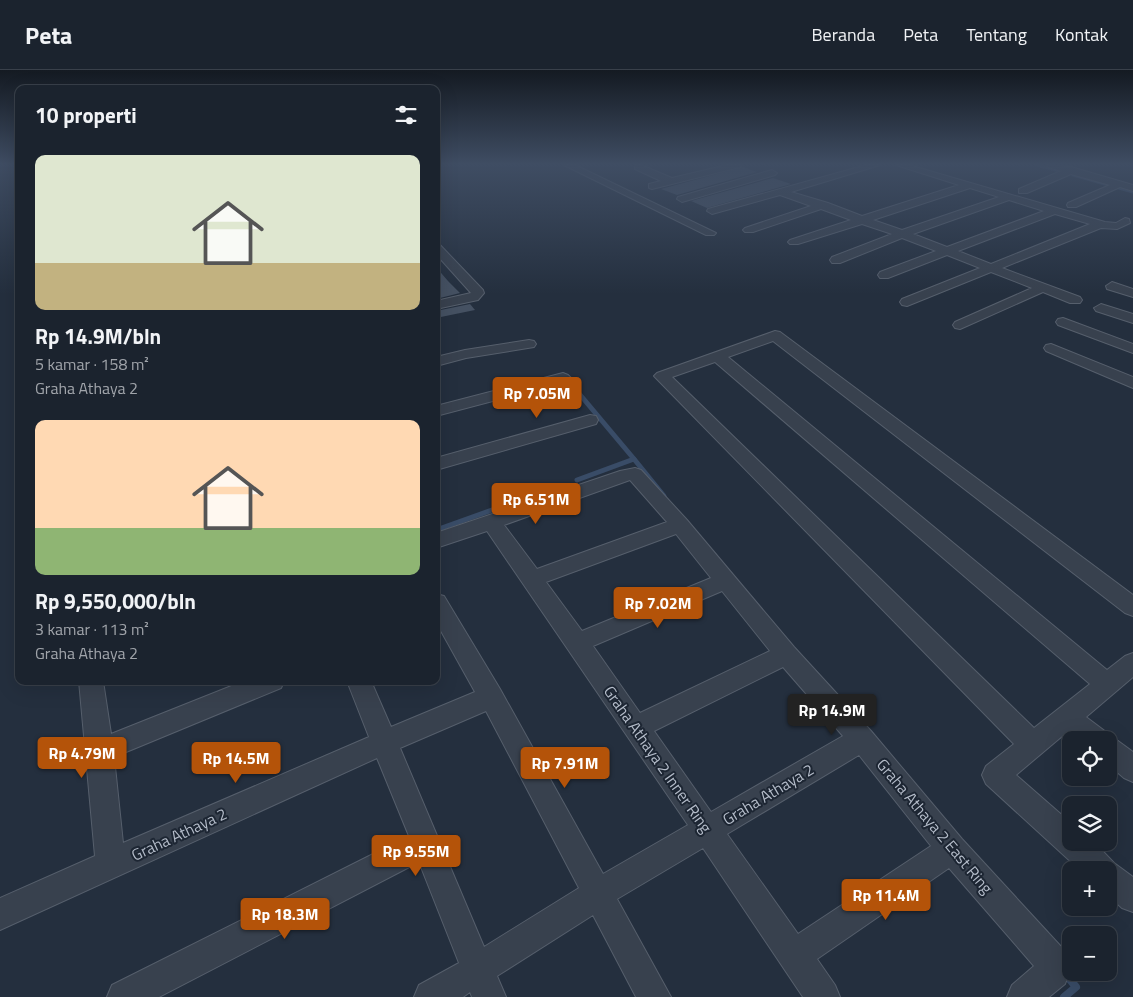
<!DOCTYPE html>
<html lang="id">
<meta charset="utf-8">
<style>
:root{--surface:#1b232e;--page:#242b36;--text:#f1f3f6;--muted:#a0a4aa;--line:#39404a;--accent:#b45309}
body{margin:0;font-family:"Titillium Web",sans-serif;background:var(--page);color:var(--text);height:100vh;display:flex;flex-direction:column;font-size:19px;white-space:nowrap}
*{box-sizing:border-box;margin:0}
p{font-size:16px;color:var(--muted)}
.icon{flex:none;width:28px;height:28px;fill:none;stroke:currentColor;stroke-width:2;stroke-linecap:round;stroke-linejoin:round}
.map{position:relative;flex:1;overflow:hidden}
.side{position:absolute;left:15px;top:15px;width:425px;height:600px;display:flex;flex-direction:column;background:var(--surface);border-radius:10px;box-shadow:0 5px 20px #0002,0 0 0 1px var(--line)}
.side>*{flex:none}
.tools{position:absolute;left:1062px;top:661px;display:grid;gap:10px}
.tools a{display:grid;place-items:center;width:55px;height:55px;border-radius:10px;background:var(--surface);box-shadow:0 5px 20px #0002,0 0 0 1px var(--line);font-size:25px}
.price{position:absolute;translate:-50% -42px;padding:0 11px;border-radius:5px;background:var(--accent);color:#fff;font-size:16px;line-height:32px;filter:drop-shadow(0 1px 2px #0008)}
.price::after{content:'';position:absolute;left:50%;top:30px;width:15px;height:11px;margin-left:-8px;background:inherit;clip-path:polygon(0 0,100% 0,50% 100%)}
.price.active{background:#222;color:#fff}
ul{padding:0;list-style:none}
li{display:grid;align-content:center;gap:10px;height:265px;padding:0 20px}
li span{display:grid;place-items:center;height:155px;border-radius:10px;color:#555}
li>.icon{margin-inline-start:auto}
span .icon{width:90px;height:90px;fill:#fffc;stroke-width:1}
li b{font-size:21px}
h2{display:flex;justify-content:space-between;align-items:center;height:60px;padding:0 20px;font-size:21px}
header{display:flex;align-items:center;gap:30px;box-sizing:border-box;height:70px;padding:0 25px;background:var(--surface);border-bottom:1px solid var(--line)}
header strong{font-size:24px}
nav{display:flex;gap:28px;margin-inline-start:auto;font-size:18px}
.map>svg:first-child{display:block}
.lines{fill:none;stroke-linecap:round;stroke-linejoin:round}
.stream-far3{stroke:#394c67;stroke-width:3}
.stream-far2{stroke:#394c67;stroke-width:4}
.stream-far1{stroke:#394c67;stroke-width:5}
.stream{stroke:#394c67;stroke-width:8}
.building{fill:#455162}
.street-casing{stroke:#565f6c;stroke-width:2}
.street{fill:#38414e;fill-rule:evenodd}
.labels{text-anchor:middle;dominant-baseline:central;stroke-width:4;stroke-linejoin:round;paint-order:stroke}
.near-street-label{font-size:16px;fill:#b4bcc9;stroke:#1d2633}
</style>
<header>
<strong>Peta</strong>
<nav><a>Beranda</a><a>Peta</a><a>Tentang</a><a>Kontak</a></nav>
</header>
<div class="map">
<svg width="1133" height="927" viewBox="0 0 1133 927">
<rect width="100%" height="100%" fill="#242f3e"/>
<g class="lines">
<g class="stream-far3">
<path d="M 1037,95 L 1059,101"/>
<path d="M 1073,105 L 1133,122"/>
</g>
<path class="stream-far2" d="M 564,306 L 567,309"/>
<g class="stream-far1">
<path d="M 566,308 L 634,389"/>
<path d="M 577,410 L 634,389 L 664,426"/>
<path d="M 436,460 L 551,419"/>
</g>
<path class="stream" d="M 1064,902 L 1076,917 L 1064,927"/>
</g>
<g class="building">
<path d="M 743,97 L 757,102 L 677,125 L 661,119 Z"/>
<path d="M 773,108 L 791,114 L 707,138 L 691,131 Z"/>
<path d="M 436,197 L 448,211 L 460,223 L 436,229 Z"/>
<path d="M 470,234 L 475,240 L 436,248 L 436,241 Z"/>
</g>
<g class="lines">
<defs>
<g id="street">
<path d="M 564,95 L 575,95 L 716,163 L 714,165 L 706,165 Z"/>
<path d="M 635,95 L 641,95 L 672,108 L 727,95 L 742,95 L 740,97 L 652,119 L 649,118 L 649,114 L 661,111 L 635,99 Z"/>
<path d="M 866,95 L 880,95 L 791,122 L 828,133 L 862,146 L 959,115 L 896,95 L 909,95 L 1105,152 L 1116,153 L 1125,148 L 1129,149 L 1130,153 L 1117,159 L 1101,158 L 1002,198 L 1080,227 L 1082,230 L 1080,233 L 1070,233 L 1043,222 L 960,259 L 955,258 L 953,255 L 955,252 L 1032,218 L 991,202 L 907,236 L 902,235 L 900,232 L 902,229 L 980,198 L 947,185 L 888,208 L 880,208 L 878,205 L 880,202 L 936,181 L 902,168 L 840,193 L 832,193 L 830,190 L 832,187 L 892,164 L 862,154 L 798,174 L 790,174 L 788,172 L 790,170 L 851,150 L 821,139 L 753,162 L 745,162 L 743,160 L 745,158 L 811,136 L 780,125 L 712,144 L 707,141 L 708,139 ZM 970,118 L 999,127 L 902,160 L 873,150 ZM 1009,130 L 1044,141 L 947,177 L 913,164 ZM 1055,144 L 1090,154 L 991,194 L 958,181 Z"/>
<path d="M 1047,95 L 1071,97 L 1133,115 L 1133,121 L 1120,117 L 1076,137 L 1068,137 L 1067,135 L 1068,133 L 1110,115 L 1071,104 L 1027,123 L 1019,123 L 1019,119 L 1061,101 L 1048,97 Z"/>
<path d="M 772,100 L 777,103 L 775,105 L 682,132 L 677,129 L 678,127 Z"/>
<path d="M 436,174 L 440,175 L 483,220 L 484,223 L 478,230 L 436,239 L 436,231 L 471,223 L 436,184 Z"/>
<path d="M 1112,212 L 1133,219 L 1133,227 L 1107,219 L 1106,216 Z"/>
<path d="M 1101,234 L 1133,244 L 1133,253 L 1096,241 L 1094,238 Z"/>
<path d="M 1063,248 L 1133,274 L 1133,283 L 1058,255 L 1056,252 L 1058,249 Z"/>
<path d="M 775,261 L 780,262 L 1133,525 L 1133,546 L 1125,543 L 773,271 L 728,287 L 1107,600 L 1125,586 L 1133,583 L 1133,607 L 1086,647 L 1106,662 L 1109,667 L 1118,671 L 1133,682 L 1133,712 L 1124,708 L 1109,695 L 1109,670 L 1077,670 L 1067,662 L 1016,705 L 1071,753 L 1071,772 L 1094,772 L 1114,793 L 1133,807 L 1133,842 L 1122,838 L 1109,826 L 1109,800 L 1080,800 L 986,714 L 982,705 L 986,696 L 1014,674 L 654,306 L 657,303 ZM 715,292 L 1090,614 L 1034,658 L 672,307 Z"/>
<path d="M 529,270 L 534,271 L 536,274 L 534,277 L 466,288 L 436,296 L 436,287 L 465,280 Z"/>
<path d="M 1051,274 L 1133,307 L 1133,318 L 1046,281 L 1044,278 L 1046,275 Z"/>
<path d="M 563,303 L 568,305 L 571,308 L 568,311 L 436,346 L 436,336 Z"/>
<path d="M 590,345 L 596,346 L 598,350 L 596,354 L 436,400 L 436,388 Z"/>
<path d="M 635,398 L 641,400 L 687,450 L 794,577 L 871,661 L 962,769 L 1066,882 L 1071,897 L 1065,914 L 1049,927 L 1007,927 L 1012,915 L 1034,896 L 949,798 L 817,889 L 835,915 L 840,927 L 803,927 L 703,778 L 617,829 L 671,927 L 636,927 L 593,845 L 497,906 L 506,927 L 472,927 L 470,922 L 463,927 L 414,927 L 419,915 L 459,893 L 419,792 L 159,927 L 107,927 L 112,915 L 409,766 L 377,688 L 0,860 L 0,828 L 95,786 L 79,611 L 103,611 L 111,664 L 244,611 L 284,611 L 281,618 L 114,687 L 123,773 L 369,667 L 347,611 L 371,611 L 391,657 L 475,622 L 436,552 L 436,524 L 444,526 L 500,619 L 603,804 L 688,755 L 487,461 L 436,478 L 436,463 L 620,401 ZM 630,410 L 667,452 L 537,499 L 504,455 ZM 676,464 L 711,508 L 582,561 L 546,512 ZM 722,521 L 770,581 L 640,643 L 593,576 ZM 783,597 L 843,666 L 711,742 L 654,661 ZM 486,641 L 579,818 L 484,877 L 400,678 ZM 859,685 L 931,776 L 798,864 L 727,764 Z"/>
</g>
</defs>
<use href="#street" class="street-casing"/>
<use href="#street" class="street"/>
</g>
<linearGradient id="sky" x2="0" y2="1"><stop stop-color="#141a22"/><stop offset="0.42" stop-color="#3f4d63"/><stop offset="1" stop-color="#3f4d63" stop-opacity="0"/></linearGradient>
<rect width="1133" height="224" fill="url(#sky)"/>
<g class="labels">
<g class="near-street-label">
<text transform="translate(658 689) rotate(55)">Graha Athaya 2 Inner Ring</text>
<text transform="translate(768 724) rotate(-31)">Graha Athaya 2</text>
<text transform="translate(935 756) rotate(50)">Graha Athaya 2 East Ring</text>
<text transform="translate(179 764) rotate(-25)">Graha Athaya 2</text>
</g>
</g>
</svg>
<div class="tools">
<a><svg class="icon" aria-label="locate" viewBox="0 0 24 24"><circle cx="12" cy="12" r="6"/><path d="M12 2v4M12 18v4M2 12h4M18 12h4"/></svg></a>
<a><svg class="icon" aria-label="layers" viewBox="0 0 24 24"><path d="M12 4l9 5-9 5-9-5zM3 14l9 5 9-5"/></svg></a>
<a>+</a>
<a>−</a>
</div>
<b class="price" style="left:537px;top:349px">Rp 7.05M</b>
<b class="price" style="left:536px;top:455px">Rp 6.51M</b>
<b class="price" style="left:658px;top:559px">Rp 7.02M</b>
<b class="price active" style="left:832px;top:666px">Rp 14.9M</b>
<b class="price" style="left:82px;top:709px">Rp 4.79M</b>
<b class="price" style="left:236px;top:714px">Rp 14.5M</b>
<b class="price" style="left:565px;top:719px">Rp 7.91M</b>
<b class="price" style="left:416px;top:807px">Rp 9.55M</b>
<b class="price" style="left:886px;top:851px">Rp 11.4M</b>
<b class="price" style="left:285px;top:870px">Rp 18.3M</b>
<section class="side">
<h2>10 properti<svg class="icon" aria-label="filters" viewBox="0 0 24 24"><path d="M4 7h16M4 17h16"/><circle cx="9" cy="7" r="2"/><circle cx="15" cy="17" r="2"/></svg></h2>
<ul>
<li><span style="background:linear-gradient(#dfe7d0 70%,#c2b280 0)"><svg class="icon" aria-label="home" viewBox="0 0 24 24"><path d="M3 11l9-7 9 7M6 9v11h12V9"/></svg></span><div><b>Rp 14.9M/bln</b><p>5 kamar · 158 m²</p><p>Graha Athaya 2</p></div></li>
<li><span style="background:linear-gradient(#ffd9b3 70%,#8fb573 0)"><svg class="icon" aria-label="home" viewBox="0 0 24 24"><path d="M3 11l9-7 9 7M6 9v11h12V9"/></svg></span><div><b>Rp 9,550,000/bln</b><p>3 kamar · 113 m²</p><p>Graha Athaya 2</p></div></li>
</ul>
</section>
</div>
